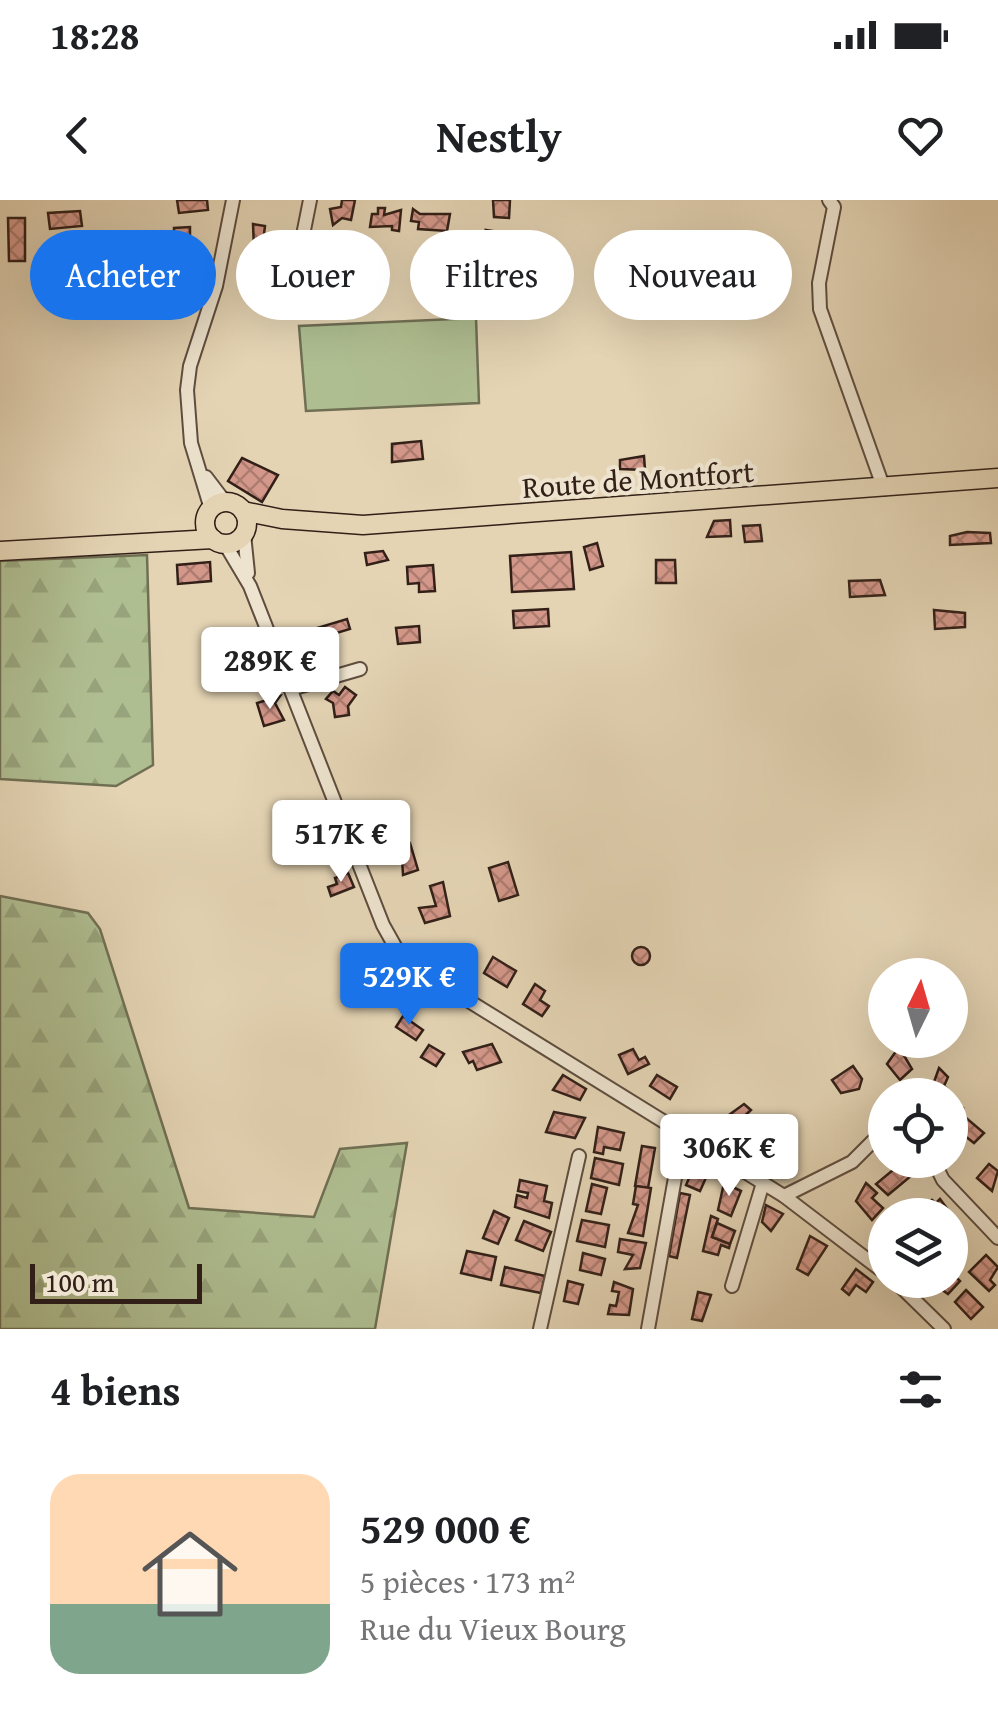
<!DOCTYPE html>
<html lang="fr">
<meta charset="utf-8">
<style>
:root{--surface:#fff;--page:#f2f2f2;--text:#202124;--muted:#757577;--line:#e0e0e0;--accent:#1a73e8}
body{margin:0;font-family:"Gentium Book Plus",serif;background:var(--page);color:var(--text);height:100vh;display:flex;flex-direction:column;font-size:38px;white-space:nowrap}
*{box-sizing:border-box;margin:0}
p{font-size:32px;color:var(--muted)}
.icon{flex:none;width:55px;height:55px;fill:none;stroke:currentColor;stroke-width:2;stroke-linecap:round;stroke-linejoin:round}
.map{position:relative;height:1129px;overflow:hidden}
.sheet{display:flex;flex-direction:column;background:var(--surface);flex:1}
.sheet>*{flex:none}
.guide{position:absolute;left:30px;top:30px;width:940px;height:90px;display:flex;gap:20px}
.needle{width:65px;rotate:5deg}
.controls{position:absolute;left:868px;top:758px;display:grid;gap:20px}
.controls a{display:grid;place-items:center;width:100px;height:100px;border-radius:50%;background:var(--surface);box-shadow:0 10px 40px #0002;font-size:50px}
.scale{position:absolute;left:30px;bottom:25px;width:172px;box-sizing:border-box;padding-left:10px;border:5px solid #322018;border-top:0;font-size:28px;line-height:35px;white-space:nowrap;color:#322018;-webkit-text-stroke:8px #ede3ce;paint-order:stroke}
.price{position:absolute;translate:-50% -85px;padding:0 22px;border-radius:10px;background:#fff;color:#222;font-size:32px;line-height:65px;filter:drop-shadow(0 2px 5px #0008)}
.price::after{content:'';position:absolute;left:50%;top:60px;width:30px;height:22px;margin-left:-15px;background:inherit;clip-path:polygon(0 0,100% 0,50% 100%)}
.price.current{background:var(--accent);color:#fff}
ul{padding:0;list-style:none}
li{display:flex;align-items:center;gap:30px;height:250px;padding:0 50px}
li+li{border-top:2px solid var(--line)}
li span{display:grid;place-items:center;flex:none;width:280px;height:200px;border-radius:30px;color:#555}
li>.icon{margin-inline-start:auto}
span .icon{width:120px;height:120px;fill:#fffc;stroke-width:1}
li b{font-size:42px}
h2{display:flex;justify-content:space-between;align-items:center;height:120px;padding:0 50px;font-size:42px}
.tag{padding:0 35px;border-radius:45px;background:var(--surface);box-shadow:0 10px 40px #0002;font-size:35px;line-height:90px}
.tag.current{background:var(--accent);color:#fff}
.status{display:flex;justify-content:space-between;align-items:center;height:70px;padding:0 50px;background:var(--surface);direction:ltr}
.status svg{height:28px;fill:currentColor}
header{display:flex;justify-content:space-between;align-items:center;height:130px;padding:0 50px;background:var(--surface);font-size:45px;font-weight:700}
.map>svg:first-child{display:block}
.green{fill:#afbe91;stroke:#706f54;stroke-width:2.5}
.forest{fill:url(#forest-firs);stroke:#706f54;stroke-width:2.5}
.building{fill:url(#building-cross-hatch);stroke:#322018;stroke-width:2.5}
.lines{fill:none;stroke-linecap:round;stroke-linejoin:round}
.minor-casing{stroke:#5e4d3f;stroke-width:16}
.major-casing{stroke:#322018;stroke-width:21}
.minor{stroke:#ede3ce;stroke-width:12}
.major{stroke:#e4d4b4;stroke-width:18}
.labels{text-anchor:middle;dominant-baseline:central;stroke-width:8;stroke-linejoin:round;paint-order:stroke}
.street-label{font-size:30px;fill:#322018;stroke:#ede3ce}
</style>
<div class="status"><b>18:28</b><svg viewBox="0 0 49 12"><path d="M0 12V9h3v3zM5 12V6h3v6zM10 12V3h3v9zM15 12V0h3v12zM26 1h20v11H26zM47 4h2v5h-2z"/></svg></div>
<header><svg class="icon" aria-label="back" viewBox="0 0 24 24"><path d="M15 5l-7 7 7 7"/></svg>Nestly<svg class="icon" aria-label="heart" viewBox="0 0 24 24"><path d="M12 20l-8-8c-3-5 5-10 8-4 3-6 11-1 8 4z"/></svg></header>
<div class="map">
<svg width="998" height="1129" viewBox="0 0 998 1129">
<defs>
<pattern id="forest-firs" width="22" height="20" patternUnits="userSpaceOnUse" patternTransform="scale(2.5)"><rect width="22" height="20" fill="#afbe91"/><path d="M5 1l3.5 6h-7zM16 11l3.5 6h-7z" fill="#97a37c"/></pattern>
<pattern id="building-cross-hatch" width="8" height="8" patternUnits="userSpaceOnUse" patternTransform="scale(2.5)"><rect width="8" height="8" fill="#d4988a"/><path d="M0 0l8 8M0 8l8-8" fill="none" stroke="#ad7c70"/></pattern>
</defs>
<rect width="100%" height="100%" fill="#e4d4b4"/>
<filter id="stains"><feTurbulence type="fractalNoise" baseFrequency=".002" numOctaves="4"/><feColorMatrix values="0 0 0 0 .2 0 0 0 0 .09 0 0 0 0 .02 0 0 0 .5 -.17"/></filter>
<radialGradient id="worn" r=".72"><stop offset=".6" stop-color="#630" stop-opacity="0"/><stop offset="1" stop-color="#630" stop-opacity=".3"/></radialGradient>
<g class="green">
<path d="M 459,47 L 476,49 L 474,71 L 504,70 L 508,101 C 488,113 475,104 456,98 Z"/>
<path d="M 476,118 L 479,203 L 306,211 L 299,126 Z"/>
</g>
<g class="forest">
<path d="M 147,355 L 153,565 L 116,586 L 0,579 L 0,361 Z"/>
<path d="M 0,696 L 88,713 L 100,729 L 189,1008 L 314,1017 L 340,949 L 407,943 L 375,1129 L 0,1129 Z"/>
</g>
<g class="building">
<path d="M 177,0 L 207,0 L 208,10 L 179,13 Z"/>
<path d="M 342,0 L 355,0 L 351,20 L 342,18 L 333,25 L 330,9 L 341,7 Z"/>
<path d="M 493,0 L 510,0 L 509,18 L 494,17 Z"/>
<path d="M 378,8 L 385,8 L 384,15 L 401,10 L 399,31 L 392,30 L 392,26 L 370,27 L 372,14 L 378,14 Z"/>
<path d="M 413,9 L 420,14 L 450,14 L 447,31 L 418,29 L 419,22 L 411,21 Z"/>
<path d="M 80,11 L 82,26 L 50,29 L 48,13 Z"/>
<path d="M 8,18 L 25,18 L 25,61 L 9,61 Z"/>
<path d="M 253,24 L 265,26 L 264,34 L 275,36 L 270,54 L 254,48 Z"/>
<path d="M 190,27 L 190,46 L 174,46 L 174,28 Z"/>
<path d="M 486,30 L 517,35 L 516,53 L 490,45 Z"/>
<path d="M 289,52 L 294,56 L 292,59 L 312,70 L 304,81 L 282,70 Z"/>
<path d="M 421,241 L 423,259 L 392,262 L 392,244 Z"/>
<path d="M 644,256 L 645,270 L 620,269 L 620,260 Z"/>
<path d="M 242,258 L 278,275 L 262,302 L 228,281 Z"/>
<path d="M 730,320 L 731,336 L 707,337 L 714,321 Z"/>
<path d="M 760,325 L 762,341 L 745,342 L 743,326 Z"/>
<path d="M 967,332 L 990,333 L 991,343 L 950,345 L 950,336 Z"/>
<path d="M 597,343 L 603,366 L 590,370 L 584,347 Z"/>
<path d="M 383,351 L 388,360 L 367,365 L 365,353 Z"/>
<path d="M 571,352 L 574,389 L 512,392 L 510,356 Z"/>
<path d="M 656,360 L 675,360 L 676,383 L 656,383 Z"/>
<path d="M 210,362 L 211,381 L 178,384 L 177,365 Z"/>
<path d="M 433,365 L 435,391 L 419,392 L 419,383 L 408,384 L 407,367 Z"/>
<path d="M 880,380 L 885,395 L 850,397 L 849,381 Z"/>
<path d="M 548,409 L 549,426 L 514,428 L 513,411 Z"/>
<path d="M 934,410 L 965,413 L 965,427 L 935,429 Z"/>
<path d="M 347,419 L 350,429 L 320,438 L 317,428 Z"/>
<path d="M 419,426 L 420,442 L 398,444 L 396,428 Z"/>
<path d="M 257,469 L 260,475 L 267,472 L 273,487 L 261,492 L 250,471 Z"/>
<path d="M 345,487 L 356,495 L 348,506 L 349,515 L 335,517 L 333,503 L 326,499 L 333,491 L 339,495 Z"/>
<path d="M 280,496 L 275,503 L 284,520 L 264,526 L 257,503 Z"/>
<path d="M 325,633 L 332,658 L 318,662 L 312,637 Z"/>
<path d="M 410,643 L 418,670 L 403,675 L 402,658 L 395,660 L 392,649 Z"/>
<path d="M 508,662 L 518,695 L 499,701 L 489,668 Z"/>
<path d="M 348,673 L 354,687 L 331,696 L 328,687 L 337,684 L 335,678 Z"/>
<path d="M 443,682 L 450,716 L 425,723 L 419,708 L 436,706 L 430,686 Z"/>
<circle cx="641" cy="756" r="9"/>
<path d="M 493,757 L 516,771 L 507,787 L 484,773 Z"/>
<path d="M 378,763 L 383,780 L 357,784 L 353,767 Z"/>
<path d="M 535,784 L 545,791 L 540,800 L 549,806 L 542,816 L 523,804 Z"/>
<path d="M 403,816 L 423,830 L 416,840 L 396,827 Z"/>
<path d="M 492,844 L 501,862 L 477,870 L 473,861 L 469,863 L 463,852 Z"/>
<path d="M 429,845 L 444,854 L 436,866 L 421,857 Z"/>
<path d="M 899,847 L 912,869 L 900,880 L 887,864 Z"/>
<path d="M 633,849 L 639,860 L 645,857 L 649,864 L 628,874 L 619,855 Z"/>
<path d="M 853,866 L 862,879 L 859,889 L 841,893 L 832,880 Z"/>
<path d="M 939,868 L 948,877 L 944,886 L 955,897 L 950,902 L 950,895 L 915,895 L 914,887 L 934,882 Z"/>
<path d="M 563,875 L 586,889 L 580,900 L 553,890 Z"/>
<path d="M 657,875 L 677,887 L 670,899 L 650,886 Z"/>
<path d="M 957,903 L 963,908 L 959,912 L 984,933 L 974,943 L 952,926 L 957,921 L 950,910 Z"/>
<path d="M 744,904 L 751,910 L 730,930 L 718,923 Z"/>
<path d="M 554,912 L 585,918 L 575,938 L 546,932 Z"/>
<path d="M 598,927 L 624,933 L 620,950 L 604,947 L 603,954 L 594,952 Z"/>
<path d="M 774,945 L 792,955 L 783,970 L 764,962 Z"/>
<path d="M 642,946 L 655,948 L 648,988 L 635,986 Z"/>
<path d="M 595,958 L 623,964 L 619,985 L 591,978 Z"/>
<path d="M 886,960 L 900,960 L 911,970 L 911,976 L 888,995 L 876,984 L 893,970 Z"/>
<path d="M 989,964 L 998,971 L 992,991 L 977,978 Z"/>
<path d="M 695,965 L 709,971 L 700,991 L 686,985 Z"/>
<path d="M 520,980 L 547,986 L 544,1001 L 552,1003 L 549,1018 L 515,1007 L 517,995 L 527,998 L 528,993 L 518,991 Z"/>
<path d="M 724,983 L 741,991 L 731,1016 L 718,1010 Z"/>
<path d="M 866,983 L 877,993 L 872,998 L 883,1008 L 872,1020 L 856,1001 Z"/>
<path d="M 592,984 L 607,988 L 601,1014 L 586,1011 Z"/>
<path d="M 636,986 L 651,988 L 643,1036 L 628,1033 L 638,1005 L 633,1004 Z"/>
<path d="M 680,993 L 690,995 L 677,1058 L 669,1056 Z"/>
<path d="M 940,999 L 954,1018 L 950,1022 L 950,1015 L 919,1013 L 932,1000 L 936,1003 Z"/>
<path d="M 766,1005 L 783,1014 L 771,1031 L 762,1022 Z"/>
<path d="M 494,1011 L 509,1018 L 498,1044 L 483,1038 Z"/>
<path d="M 711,1016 L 718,1019 L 712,1037 L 730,1044 L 729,1048 L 721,1045 L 718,1055 L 703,1051 Z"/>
<path d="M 582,1020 L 609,1025 L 605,1047 L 577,1041 Z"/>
<path d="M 524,1021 L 551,1032 L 543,1051 L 516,1040 Z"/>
<path d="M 717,1023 L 735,1031 L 730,1044 L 712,1037 Z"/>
<path d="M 810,1036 L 827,1046 L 808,1075 L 797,1069 Z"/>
<path d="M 620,1039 L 646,1043 L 640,1068 L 625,1069 L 633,1055 L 618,1052 Z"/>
<path d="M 467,1051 L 496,1057 L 491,1080 L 461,1073 Z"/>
<path d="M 583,1053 L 605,1059 L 601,1075 L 580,1070 Z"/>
<path d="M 986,1055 L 998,1067 L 990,1080 L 995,1085 L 989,1091 L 969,1072 Z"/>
<path d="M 505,1067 L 545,1076 L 541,1093 L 501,1085 Z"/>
<path d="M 856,1069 L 873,1082 L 866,1092 L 856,1085 L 849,1095 L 842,1089 Z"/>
<path d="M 950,1071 L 960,1081 L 948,1094 L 931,1082 L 950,1080 Z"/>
<path d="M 568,1081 L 583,1085 L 578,1104 L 564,1101 Z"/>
<path d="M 614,1082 L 633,1089 L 629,1115 L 608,1114 L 610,1105 L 616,1106 L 619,1092 L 612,1091 Z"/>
<path d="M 966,1090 L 983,1107 L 971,1119 L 955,1102 Z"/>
<path d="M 698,1092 L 711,1095 L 702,1121 L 692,1119 Z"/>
</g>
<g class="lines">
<defs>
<g id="minor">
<path d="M 829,0 L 834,7 L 819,83 L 820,109 L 884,289"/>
<path d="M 303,35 L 310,0"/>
<path d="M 206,277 L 225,302"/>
<path d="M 211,309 L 191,243 L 187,190 L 190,166 L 216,86 L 233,0"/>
<path d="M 244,334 L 248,373"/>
<path d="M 225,344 L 250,386 L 383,725 L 397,750 L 443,785 L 784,996 L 885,1073"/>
<path d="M 291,489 L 360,469"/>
<path d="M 933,960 L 943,980 L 998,1038"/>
<path d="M 784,996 L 852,962 L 885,929"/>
<path d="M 894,1080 L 944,1129"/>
<path d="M 732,1086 L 763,983"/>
<path d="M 540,1129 L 579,956"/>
<path d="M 648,1129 L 683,933"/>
</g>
<g id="major">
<circle cx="226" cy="323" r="21"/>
<path d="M 243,311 L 282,319 L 363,325 L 998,278"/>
<path d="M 0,351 L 213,339"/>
</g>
</defs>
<use href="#minor" class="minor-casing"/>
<use href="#major" class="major-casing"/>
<use href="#minor" class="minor"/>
<use href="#major" class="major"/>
</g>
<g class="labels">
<g class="street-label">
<text transform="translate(638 279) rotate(-4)">Route de Montfort</text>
</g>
</g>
<rect width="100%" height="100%" filter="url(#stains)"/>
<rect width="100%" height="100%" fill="url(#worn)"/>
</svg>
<div class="controls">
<a><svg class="needle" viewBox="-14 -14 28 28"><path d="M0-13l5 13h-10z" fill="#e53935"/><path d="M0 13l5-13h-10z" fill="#757577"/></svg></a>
<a><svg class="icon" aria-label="locate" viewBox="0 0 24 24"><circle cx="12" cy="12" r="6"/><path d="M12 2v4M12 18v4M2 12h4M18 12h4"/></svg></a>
<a><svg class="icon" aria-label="layers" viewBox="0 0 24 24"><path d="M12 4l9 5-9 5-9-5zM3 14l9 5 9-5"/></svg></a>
</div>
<div class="scale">100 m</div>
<b class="price" style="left:270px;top:512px">289K €</b>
<b class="price" style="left:341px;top:685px">517K €</b>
<b class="price current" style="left:409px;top:828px">529K €</b>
<b class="price" style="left:729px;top:999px">306K €</b>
<div class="guide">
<a class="tag current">Acheter</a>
<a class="tag">Louer</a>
<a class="tag">Filtres</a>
<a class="tag">Nouveau</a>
</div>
</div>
<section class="sheet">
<h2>4 biens<svg class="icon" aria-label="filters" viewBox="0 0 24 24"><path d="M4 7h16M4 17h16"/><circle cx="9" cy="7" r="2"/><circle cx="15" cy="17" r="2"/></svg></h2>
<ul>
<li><span style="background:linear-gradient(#ffd9b3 65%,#7fa58c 0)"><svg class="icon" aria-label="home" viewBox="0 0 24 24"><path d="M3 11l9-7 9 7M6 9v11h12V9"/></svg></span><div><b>529 000 €</b><p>5 pièces · 173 m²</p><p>Rue du Vieux Bourg</p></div></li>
</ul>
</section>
